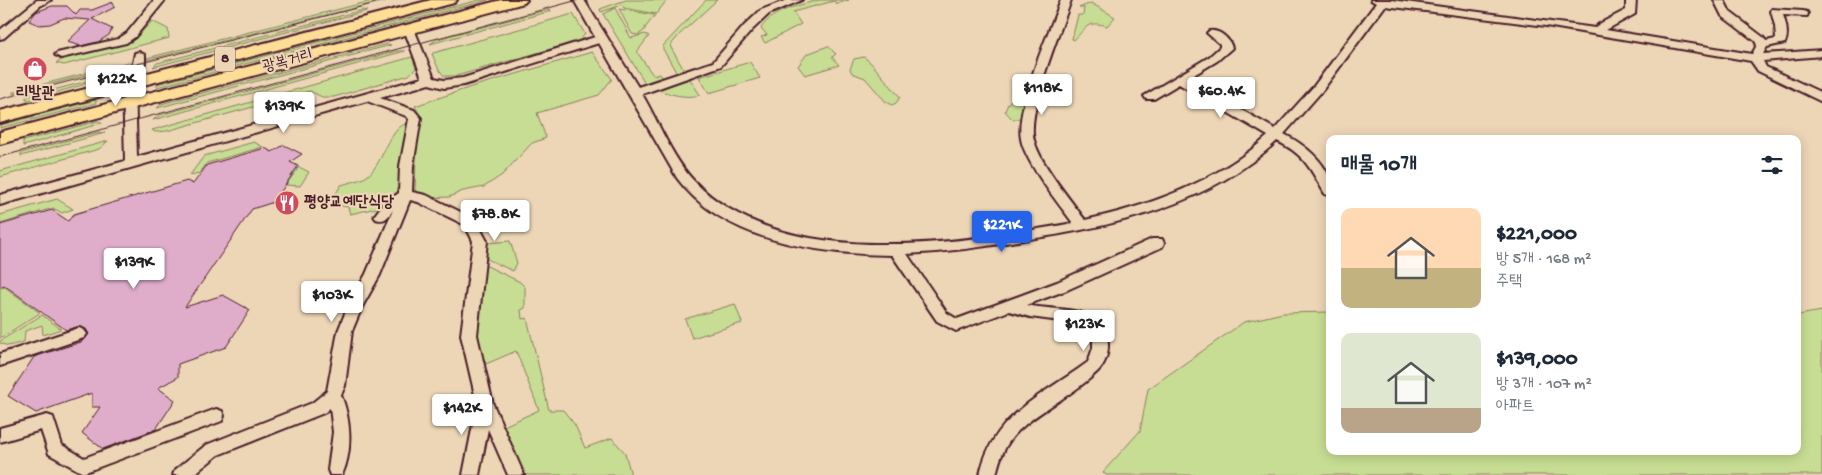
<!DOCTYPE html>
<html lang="ko">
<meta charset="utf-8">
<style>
:root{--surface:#fff;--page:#f2f2f3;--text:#1f2937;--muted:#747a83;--accent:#2563eb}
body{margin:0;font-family:"Gochi Hand","Poor Story",sans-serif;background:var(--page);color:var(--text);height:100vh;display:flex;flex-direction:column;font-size:19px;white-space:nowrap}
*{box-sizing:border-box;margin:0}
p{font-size:16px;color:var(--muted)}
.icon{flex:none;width:28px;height:28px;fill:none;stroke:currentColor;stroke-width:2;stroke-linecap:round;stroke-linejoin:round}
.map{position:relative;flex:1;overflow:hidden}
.side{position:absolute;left:1326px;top:135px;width:475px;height:320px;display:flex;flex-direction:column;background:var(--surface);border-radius:10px;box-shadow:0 2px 12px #0003}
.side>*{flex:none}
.price{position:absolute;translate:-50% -42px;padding:0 11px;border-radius:5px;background:#fff;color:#222;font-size:16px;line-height:32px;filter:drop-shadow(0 1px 2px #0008)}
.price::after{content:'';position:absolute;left:50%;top:30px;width:15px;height:11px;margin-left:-8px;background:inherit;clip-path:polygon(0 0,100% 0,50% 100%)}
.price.active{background:var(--accent);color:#fff}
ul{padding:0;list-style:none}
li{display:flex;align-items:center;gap:15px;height:125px;padding:0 15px}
li span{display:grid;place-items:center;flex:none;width:140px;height:100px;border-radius:10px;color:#555}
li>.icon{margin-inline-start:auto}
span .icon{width:60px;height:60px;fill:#fffc;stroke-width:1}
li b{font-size:21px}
h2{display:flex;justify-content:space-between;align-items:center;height:60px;padding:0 15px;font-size:21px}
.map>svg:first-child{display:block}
.green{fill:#c7dd93;stroke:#887e5f}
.building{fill:#dfadca;stroke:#4a1f2b}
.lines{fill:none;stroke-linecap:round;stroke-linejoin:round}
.minor-casing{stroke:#4a1f2b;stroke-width:4}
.highway-casing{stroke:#4a1f2b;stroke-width:4}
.minor{fill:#edd6b6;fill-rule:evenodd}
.highway{fill:#fedd96;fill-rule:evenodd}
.tram{stroke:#4a1f2b;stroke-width:1}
.labels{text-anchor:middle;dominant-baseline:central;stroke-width:4.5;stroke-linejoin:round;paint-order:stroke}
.shield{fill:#edd6b6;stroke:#7b5655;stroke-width:1}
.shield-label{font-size:15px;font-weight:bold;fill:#4a1f2b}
.street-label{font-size:16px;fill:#4a1f2b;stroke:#edd6b6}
.poi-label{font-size:16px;font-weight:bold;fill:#4a1f2b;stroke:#edd6b6}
</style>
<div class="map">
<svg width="1822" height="475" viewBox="0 0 1822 475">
<rect width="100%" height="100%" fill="#edd6b6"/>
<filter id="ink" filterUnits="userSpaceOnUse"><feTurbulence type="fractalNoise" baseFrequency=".02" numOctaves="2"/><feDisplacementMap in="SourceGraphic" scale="10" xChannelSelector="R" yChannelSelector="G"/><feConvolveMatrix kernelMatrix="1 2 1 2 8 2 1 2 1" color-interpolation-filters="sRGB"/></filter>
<g filter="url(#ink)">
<g class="green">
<path d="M 375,0 L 382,1 L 147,60 L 147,58 Z"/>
<path d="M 479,0 L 488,0 L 157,87 L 157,84 Z"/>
<path d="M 626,0 L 667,0 L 656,14 L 624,8 L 622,5 L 601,12 L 600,9 Z"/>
<path d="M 706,0 L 717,0 L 680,34 L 670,46 L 684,70 L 676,72 L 663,49 L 663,46 Z"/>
<path d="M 819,0 L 849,0 L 837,4 L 834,1 L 793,12 L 801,24 L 765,43 L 761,37 L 767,35 L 761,28 C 774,9 798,6 819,0 Z"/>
<path d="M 1091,3 L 1115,17 L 1107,26 C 1087,20 1087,27 1074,40 L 1072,39 L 1078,15 L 1083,15 L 1084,8 L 1079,8 Z"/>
<path d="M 615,8 L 631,38 L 645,34 L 649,36 L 637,52 L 653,75 L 660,74 L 662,77 L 645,83 L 603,14 Z"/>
<path d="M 550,9 L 551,11 L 430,44 L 437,39 Z"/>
<path d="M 619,9 L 655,15 L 645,28 L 645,30 L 638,35 L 632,34 Z"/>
<path d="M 363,10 L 367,11 L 153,67 L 157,63 Z"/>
<path d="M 573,14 L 585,34 L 579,41 L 456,76 L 444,76 L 438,68 L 432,54 L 433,53 Z"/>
<path d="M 152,21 L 168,29 L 169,38 L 64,65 L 56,63 L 65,58 L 126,43 L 138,36 Z"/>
<path d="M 387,44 L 391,45 L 157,108 L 161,104 Z"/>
<path d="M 828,46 L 836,54 L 832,57 L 839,65 L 805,75 L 798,66 L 807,54 Z"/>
<path d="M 396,51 L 405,51 L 153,120 L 160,115 Z"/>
<path d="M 592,52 L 612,79 L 599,95 L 537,113 L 546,138 L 532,143 L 502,175 L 484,187 L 463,191 L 449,197 L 428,198 L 415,192 L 416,157 L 421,117 L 415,106 L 471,87 Z"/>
<path d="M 412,57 L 416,68 L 409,75 L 334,97 L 322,97 L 310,91 L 167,131 L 155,132 L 152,130 Z"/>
<path d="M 864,57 L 871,63 L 900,97 L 896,103 L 892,105 L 885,101 L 865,78 L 852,73 L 850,69 L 854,59 Z"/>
<path d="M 129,62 L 129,64 L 13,94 L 13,92 Z"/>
<path d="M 750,62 L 760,78 L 709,93 L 699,77 Z"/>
<path d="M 96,79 L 100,80 L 29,100 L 26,99 L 26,97 Z"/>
<path d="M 690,79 L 700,95 C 686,99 669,94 656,89 Z"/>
<path d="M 1025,94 L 1030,96 C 1027,108 1026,118 1013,120 L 1005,111 C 1009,100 1013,95 1025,94 Z"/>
<path d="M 96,100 L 96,103 L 0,128 L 0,125 Z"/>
<path d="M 98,121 L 102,123 L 23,146 L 23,141 Z"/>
<path d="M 408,123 L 401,192 L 386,206 L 350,214 L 348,207 L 330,204 L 341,185 C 348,183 357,181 364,178 C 383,168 387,128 408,123 Z"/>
<path d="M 98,132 L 105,133 L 21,156 L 21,153 Z"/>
<path d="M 108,141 L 99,149 L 0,177 L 0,171 Z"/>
<path d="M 254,142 L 263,147 L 207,163 L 200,173 L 190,175 L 204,156 Z"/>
<path d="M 299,167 L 309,172 L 300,186 L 286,185 Z"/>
<path d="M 57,199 L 73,209 L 62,213 L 53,208 L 0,224 L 0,215 Z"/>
<path d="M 510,241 L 517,263 L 513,271 L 487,259 L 484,255 L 487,243 Z"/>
<path d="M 487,266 L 520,282 L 525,287 L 525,308 L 521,310 L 522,319 L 527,318 L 549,410 L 563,410 L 575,425 L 585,448 L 612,438 L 625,453 L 631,475 L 523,475 L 504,426 L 539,410 L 516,351 L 486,364 L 477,342 L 476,311 L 481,271 Z"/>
<path d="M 5,287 L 40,313 L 0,338 L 0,288 Z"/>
<path d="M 735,304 L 742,323 L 692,338 L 685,319 Z"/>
<path d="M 1822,311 L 1822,475 L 1106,475 L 1103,472 L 1140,431 L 1148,389 L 1244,322 L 1283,313 L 1330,312 L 1330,451 L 1798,451 L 1798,315 Z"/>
<path d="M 42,315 L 61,329 L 43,335 L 42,325 L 25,331 L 24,342 L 8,346 L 0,343 L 0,341 Z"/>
</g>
<g class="building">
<path d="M 113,2 L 115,7 L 92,19 L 112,29 L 109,35 L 98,42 L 81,46 L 67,42 L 90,20 L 64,18 L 50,24 L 39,25 L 29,21 L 36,12 L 52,6 L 67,6 L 76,15 L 80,10 L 92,10 Z"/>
<path d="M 284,145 L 302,154 L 290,162 L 298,166 L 274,202 L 252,209 L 185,307 L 223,295 L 250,310 L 226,347 L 178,364 L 178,377 L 158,388 L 175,400 L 156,429 L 103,449 L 82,433 L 100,407 L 92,407 L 92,393 L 36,413 L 8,396 L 34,357 L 81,342 L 89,334 L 86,329 L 80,326 L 66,330 L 4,285 L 0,287 L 0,225 L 52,210 L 68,221 L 74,214 L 187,181 L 193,184 L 207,165 L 265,148 L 272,152 Z"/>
</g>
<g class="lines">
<defs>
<g id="minor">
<path d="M 37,0 L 51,0 L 40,6 L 4,38 L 0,39 L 0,30 Z"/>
<path d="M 154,0 L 165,0 L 135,37 L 126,43 L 61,58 L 55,55 L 57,53 L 118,39 L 127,33 Z"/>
<path d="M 574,0 L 584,0 L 638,87 L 713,62 L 744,26 L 761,10 L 787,0 L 802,0 L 769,14 L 752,30 L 721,66 L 642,94 C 658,121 672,158 694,181 C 782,273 961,243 1073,223 C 1058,203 1025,162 1021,139 C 1015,108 1049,32 1061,0 L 1071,0 C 1061,31 1026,111 1034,140 C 1040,164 1070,199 1085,220 C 1150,206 1218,181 1268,136 L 1179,84 L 1154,99 L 1146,99 L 1144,96 L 1209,57 L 1220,47 L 1220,44 L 1207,33 L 1209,31 C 1219,29 1230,39 1232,48 L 1217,61 L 1187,79 L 1275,129 L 1314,86 L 1376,3 L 1371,0 L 1391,0 L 1595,28 L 1599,24 L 1626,10 L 1626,0 L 1636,0 L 1635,14 L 1606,30 L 1752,54 L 1757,45 L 1755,41 L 1722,16 L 1714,0 L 1724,0 L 1730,12 L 1763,37 L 1766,41 L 1776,39 L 1775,26 L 1771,11 L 1772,9 L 1803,11 L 1807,12 L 1808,14 L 1807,16 L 1783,15 C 1786,24 1789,34 1785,43 L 1767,47 L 1763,54 L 1822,50 L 1822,56 L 1763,61 L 1766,67 L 1822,93 L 1822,102 L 1758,71 L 1751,61 L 1546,26 L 1385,6 L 1322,91 L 1284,134 C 1303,144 1322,158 1330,179 C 1331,184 1330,191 1330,196 L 1325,194 C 1310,168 1305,155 1277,141 C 1209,205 1113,227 1023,240 C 985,247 946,252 907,254 L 947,313 L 957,319 L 1057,282 L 1152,239 L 1162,239 L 1164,243 L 1162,247 L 1067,290 L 1026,305 C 1048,310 1074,307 1094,318 C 1112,328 1112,358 1098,371 C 1074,395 1042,408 1018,431 C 1005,444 1000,457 996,475 L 980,475 C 992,415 1042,396 1088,362 L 1093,348 L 1093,336 L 1091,331 L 1075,323 L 1030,317 L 1009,311 L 956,331 L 937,321 L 892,255 C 819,254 724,242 677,178 L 599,43 L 464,85 L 444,88 L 429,84 L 380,98 L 414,110 L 421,118 L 413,166 L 412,192 L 426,195 L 475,219 L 487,241 L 477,335 L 493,404 L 524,475 L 508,475 L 488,429 L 479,475 L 463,475 L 477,404 L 461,335 L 473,241 L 465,225 L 418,202 L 410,200 L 380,275 L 362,307 L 352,331 L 345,386 L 341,395 C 351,419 353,451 342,475 L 330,475 L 328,470 L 333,432 L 330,408 L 324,413 L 218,455 L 193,475 L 173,475 L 175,470 L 206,445 L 312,403 L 327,391 L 338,331 L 348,306 L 366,274 L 393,210 C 388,217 385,222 376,219 L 374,216 L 384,203 L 399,193 L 400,166 L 409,119 L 406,116 L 367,101 L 0,205 L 0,195 L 125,161 L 123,83 L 133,63 L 135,53 L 139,52 L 145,55 L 145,63 L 135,83 L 137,157 L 422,78 L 404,29 L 405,27 L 413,27 L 414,29 L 434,78 L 444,80 L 463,78 L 595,37 Z"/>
<path d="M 79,328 L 84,330 L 87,334 L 84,338 L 0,366 L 0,354 Z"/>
<path d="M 216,409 L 222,411 L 224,416 L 222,421 L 83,473 L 49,454 L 41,430 L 0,442 L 0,428 L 47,415 L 53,417 L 62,445 L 84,458 Z"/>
</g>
<g id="highway">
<path d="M 431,0 L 457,0 L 454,3 L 0,123 L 0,111 Z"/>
<path d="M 501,0 L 527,0 L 524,3 L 0,144 L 0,132 Z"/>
</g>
</defs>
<use href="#minor" class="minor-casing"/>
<use href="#highway" class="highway-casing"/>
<use href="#minor" class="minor"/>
<use href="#highway" class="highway"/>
<g class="tram">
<path d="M 0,99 L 388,0"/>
<path d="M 0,157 L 578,0"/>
</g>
</g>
</g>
<defs>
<symbol id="shop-disc" viewBox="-11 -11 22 22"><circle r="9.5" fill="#d1495b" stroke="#edd6b6"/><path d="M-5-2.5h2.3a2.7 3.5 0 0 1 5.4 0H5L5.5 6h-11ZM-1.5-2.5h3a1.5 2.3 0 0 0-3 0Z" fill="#fff"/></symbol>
<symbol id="restaurant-disc" viewBox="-11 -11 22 22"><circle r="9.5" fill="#d1495b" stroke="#edd6b6"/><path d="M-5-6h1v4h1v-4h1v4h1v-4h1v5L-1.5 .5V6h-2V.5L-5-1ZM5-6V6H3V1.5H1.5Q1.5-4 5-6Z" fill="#fff"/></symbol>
</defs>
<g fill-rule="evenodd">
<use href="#shop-disc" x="21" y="55" width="28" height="28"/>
<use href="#restaurant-disc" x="273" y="189" width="28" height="28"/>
</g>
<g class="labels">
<rect class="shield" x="215" y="46.5" width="20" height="25" rx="4"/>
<g class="shield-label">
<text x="225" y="59">8</text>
</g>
<g class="street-label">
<text transform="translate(288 62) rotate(-15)">광복거리</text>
</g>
<g class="poi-label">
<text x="35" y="94">리발관</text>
<text x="304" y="203" text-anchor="start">평양교예단식당</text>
</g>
</g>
</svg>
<b class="price" style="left:116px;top:107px">$122K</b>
<b class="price" style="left:1042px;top:116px">$118K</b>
<b class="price" style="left:1221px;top:119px">$60.4K</b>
<b class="price" style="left:284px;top:134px">$139K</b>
<b class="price" style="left:495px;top:242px">$78.8K</b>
<b class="price active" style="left:1002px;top:253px">$221K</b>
<b class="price" style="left:134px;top:290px">$139K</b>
<b class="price" style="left:332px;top:323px">$103K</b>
<b class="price" style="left:1084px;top:352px">$123K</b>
<b class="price" style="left:462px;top:436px">$142K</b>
<section class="side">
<h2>매물 10개<svg class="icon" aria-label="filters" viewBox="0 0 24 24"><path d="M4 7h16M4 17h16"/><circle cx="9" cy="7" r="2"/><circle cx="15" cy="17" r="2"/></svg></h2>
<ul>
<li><span style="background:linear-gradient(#ffd9b3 60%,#c2b280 0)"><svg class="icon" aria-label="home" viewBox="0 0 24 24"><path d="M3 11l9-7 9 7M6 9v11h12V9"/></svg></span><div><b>$221,000</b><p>방 5개 · 168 m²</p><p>주택</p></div></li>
<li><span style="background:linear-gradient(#dfe7d0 75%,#b9a48a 0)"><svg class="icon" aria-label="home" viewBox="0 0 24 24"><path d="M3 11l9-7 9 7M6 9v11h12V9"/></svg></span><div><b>$139,000</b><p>방 3개 · 107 m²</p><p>아파트</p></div></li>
</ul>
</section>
</div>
